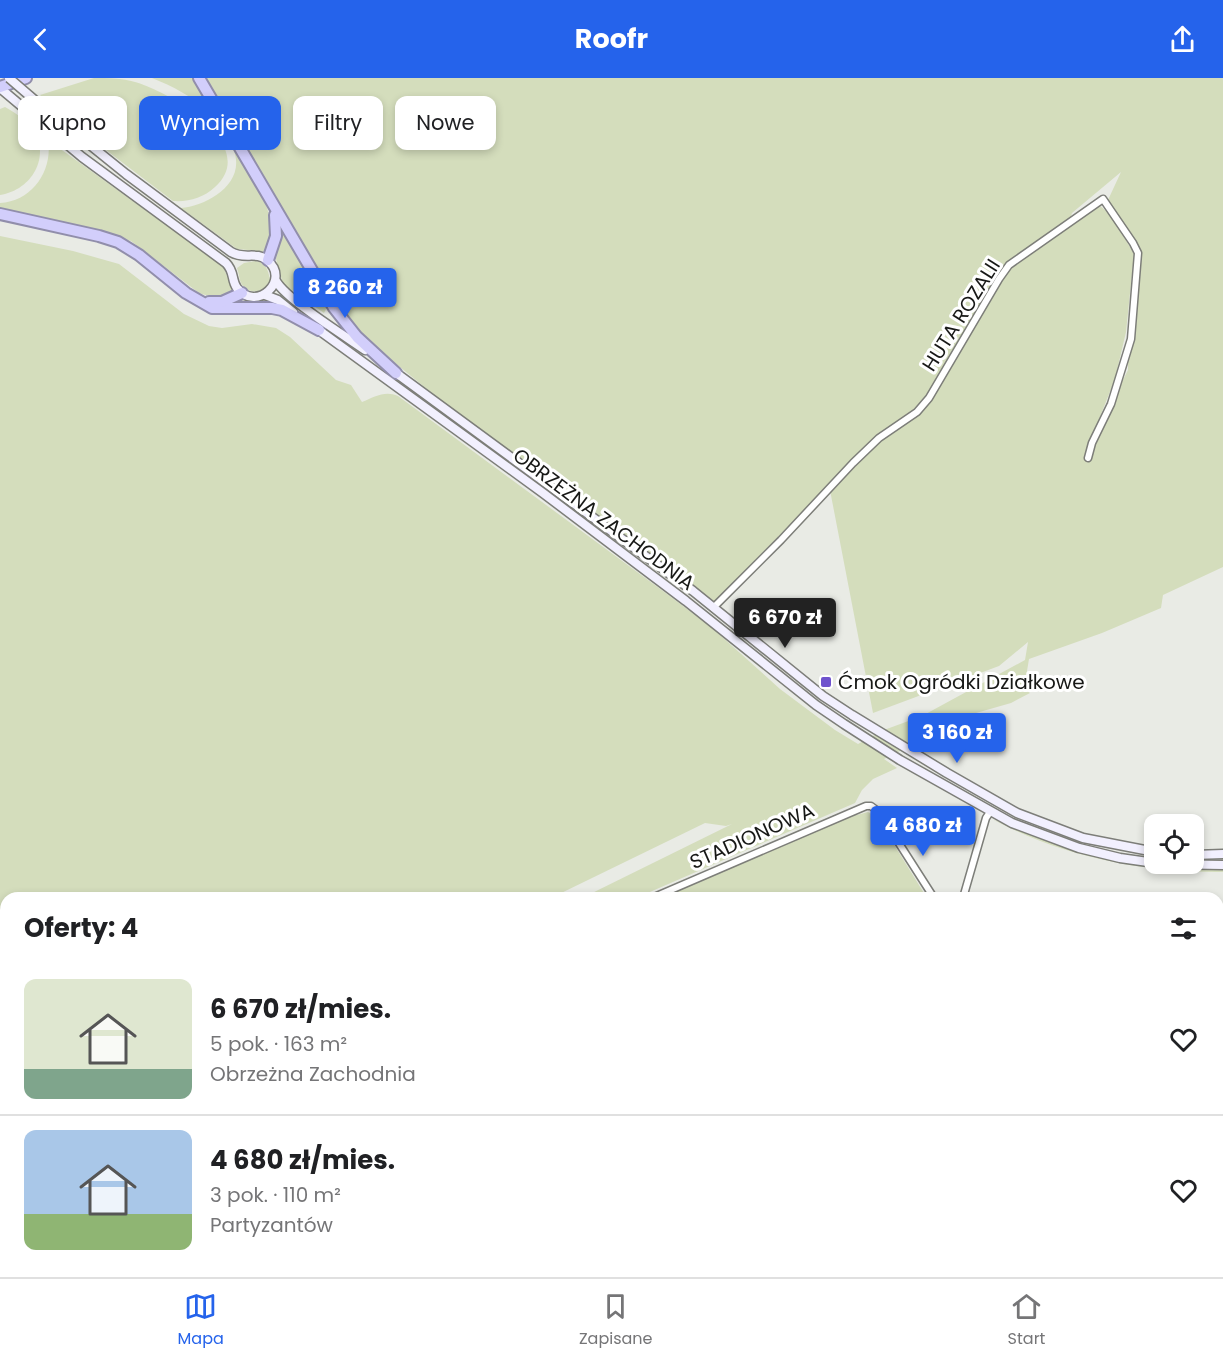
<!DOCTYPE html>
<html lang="pl">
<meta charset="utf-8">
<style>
:root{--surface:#fff;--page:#f6f6f6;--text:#202124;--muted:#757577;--line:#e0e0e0;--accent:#2563eb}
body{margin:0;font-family:Poppins,sans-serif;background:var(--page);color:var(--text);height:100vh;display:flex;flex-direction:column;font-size:22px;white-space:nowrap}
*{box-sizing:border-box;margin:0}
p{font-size:20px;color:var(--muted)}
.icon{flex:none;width:33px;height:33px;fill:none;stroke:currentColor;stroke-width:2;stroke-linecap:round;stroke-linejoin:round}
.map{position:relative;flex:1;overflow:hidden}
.drawer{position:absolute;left:0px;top:814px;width:1224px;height:386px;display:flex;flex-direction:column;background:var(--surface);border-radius:18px 18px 0 0;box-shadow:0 3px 9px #0003}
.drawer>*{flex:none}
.banner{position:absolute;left:18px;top:18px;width:600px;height:54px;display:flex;gap:12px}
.controls{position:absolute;left:1144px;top:736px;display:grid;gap:12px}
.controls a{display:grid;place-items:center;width:60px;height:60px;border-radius:12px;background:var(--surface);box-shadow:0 3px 9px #0003;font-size:30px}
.price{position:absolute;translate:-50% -51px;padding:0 14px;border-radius:6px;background:var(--accent);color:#fff;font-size:20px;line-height:39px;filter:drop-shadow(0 2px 3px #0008)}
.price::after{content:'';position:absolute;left:50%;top:36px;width:18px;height:14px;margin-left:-9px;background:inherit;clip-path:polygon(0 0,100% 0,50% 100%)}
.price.selected{background:#222;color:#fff}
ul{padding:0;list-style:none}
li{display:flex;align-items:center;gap:18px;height:150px;padding:0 24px}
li+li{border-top:2px solid var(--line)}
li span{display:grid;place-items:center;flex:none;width:168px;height:120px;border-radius:12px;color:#555}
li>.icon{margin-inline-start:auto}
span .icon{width:72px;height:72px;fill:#fffc;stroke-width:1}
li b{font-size:26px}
h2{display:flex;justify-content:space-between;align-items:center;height:72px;padding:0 24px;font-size:26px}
.tag{padding:0 21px;border-radius:12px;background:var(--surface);box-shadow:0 3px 9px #0003;font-size:21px;line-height:54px}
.tag.selected{background:var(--accent);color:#fff}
header{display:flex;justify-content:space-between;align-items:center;height:78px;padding:0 24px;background:var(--accent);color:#fff;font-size:27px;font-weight:700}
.tab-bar{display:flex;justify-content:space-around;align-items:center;height:84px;border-top:2px solid var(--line);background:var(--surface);font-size:16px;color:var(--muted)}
.tab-bar a{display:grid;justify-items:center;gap:3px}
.tab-bar .selected{color:var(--accent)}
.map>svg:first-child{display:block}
.green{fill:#d4ddbc;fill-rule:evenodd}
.water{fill:#b3afde}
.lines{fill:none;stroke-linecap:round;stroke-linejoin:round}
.street-casing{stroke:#7d7e79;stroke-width:9}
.secondary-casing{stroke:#7d7e79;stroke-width:11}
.highway-casing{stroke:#918eab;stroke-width:14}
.street{stroke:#fff;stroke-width:6}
.secondary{stroke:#f2f0fe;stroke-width:8}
.highway{stroke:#d2cefb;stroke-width:10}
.secondary-bridge-casing{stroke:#7d7e79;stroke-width:11;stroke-linecap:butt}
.secondary-bridge{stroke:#f2f0fe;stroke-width:8}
.poi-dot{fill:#6f53cd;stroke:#fff;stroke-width:2}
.labels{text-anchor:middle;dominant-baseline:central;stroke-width:6;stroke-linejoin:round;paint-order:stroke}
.street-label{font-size:20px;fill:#171816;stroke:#fff}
.poi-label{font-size:20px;fill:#171816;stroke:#fff;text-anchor:start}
</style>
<header><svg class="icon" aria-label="back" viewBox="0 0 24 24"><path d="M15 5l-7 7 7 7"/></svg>Roofr<svg class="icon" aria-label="share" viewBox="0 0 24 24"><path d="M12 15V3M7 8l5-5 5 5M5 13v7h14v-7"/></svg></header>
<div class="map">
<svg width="1223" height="1199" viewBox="0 0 1223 1199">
<rect width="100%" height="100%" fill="#e9ebe5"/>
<g class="green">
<path d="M 94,0 C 108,0 122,0 135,4 C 170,14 261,67 215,109 C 203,120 189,124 173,123 L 73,47 L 40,17 Z"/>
<path d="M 152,0 L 192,0 L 265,124 L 273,148 L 268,174 L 237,171 L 181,130 C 206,128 246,106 234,73 C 229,61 218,44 208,34 C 194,19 172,8 152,0 Z"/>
<path d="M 206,0 L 1223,0 L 1223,489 L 1163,517 L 1161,530 L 1102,555 L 1029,581 L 1024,611 L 1030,615 L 1011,625 L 976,635 L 884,681 L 897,690 L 873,701 L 862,712 L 855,725 L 636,820 L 582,820 L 732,746 L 726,748 L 705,745 L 551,820 L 6,820 L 6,934 L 0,934 L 0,158 L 73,173 L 119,186 L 184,236 L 209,248 L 222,250 L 252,246 L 276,250 L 290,259 L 336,302 L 351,307 L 362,324 C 374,319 385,312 398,318 L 663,513 L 711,549 L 780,611 L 835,652 L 858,666 L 884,652 L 922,638 L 1025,582 L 1028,564 L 999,588 L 873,635 L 829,407 L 713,525 L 572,418 L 438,320 L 379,272 L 344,238 L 315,193 ZM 1121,94 L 1108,122 L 1139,170 L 1134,260 L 1128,282 L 1128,292 L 1084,379 L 1115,301 L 1126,254 L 1134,176 L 1111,137 L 1099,127 L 1068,147 L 1072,135 Z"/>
<path d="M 5,29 C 14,34 26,42 32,49 C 52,78 32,112 0,117 L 0,31 Z"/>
<path d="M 48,62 L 223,188 L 233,214 C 222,221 211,219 199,215 L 131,163 L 110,156 L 0,132 L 0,125 C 33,123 53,92 48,62 Z"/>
<path d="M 280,141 L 312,204 L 327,229 L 324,235 L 283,206 L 276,181 Z"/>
<path d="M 255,183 C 268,185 268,194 271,205 C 263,214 248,218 241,205 C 239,201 239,195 237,190 L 244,185 Z"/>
<path d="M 868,734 L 877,739 L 927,820 L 662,820 L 856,735 L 857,737 Z"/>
<path d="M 992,741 L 1041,761 L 1082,775 L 1151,789 L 1223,791 L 1223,794 C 1143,795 1063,779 992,741 Z"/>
<path d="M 0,959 L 6,961 L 6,1117 L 0,1122 Z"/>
<path d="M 11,1194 L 256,1194 L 260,1199 L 9,1199 Z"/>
<path d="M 297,1194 L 595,1194 L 592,1199 L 295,1199 Z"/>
</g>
<path class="water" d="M 6,1117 L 6,1165 L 0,1162 L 0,1122 Z"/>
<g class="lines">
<defs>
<g id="street">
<path d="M 713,530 L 781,462 L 853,385 L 879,360 L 917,334 L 929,320 L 999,201 L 1009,187 L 1103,121 L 1133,165 L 1138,175 L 1131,261 L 1111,326 L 1092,365 L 1088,380"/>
<path d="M 652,820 L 866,728 L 871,728 L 879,734 L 934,820"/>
<path d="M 963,820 L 986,740 L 990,734"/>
<path d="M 1218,971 L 1223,979"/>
<path d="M 1218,1105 L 1223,1102"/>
<path d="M 1218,1162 L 1223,1174"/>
<path d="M 1100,1194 L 1112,1199"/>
<path d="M 292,1199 L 294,1194"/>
<path d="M 954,1199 L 954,1194"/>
<path d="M 1036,1199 L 1037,1194"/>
<path d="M 1077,1199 L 1079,1194"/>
</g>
<g id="secondary">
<path d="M 0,10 L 82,79 L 226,185 C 235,194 231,202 237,210 C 256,235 292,202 267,182 C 256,173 244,182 231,174 L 126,96 L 38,25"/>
<path d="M 276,203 C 286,221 345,258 365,272"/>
<path d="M 265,217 L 278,222 L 293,234"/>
<path d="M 316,250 L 543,415 L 686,523 L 816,627 L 844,646 L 900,682 L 1012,745 L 1079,770 L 1120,780 L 1155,785"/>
<path d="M 392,292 L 693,513 L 823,618 L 852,637 L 947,695 L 1017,735 L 1083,760 L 1155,774"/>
<path d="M 1194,777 L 1223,776"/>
<path d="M 1163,786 L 1223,787"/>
</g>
<g id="highway">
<path d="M 199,0 L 334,230 L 357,259 L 396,295"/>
<path d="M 0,9 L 26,0"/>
<path d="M 0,136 L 99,158 L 118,164 L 139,177 L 186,215 L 212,230 L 272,230 L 282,232 L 319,252"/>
<path d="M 268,182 L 276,158 L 275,137"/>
<path d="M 209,224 L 222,224 L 242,215"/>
</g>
</defs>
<use href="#street" class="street-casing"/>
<use href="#secondary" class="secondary-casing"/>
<use href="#highway" class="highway-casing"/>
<use href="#street" class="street"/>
<use href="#secondary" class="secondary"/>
<use href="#highway" class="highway"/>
<defs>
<path id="secondary-bridge" d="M 9,0 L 38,25"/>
</defs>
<use href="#secondary-bridge" class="secondary-bridge-casing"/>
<use href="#secondary-bridge" class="secondary-bridge"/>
</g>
<rect class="poi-dot" x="820" y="598" width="12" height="12" rx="3"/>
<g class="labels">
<g class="street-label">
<text transform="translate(961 237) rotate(-58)">HUTA ROZALII</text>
<text transform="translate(604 441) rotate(37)">OBRZEŻNA ZACHODNIA</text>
<text transform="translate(752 758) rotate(-24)">STADIONOWA</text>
</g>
<g class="poi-label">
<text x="838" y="604">Ćmok Ogródki Działkowe</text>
</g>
</g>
</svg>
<div class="controls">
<a><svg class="icon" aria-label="locate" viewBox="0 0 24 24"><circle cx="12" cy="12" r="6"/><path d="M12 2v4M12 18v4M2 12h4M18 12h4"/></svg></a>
</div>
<b class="price" style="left:345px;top:241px">8 260 zł</b>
<b class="price selected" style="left:785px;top:571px">6 670 zł</b>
<b class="price" style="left:957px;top:686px">3 160 zł</b>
<b class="price" style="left:923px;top:779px">4 680 zł</b>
<div class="banner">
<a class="tag">Kupno</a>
<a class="tag selected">Wynajem</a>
<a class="tag">Filtry</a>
<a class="tag">Nowe</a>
</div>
<section class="drawer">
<h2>Oferty: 4<svg class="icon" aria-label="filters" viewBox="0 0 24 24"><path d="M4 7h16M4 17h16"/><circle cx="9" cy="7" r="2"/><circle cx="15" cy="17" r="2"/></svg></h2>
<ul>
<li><span style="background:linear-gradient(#dfe7d0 75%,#7fa58c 0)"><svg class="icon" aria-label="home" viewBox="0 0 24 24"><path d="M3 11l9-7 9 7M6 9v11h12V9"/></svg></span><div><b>6 670 zł/mies.</b><p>5 pok. · 163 m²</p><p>Obrzeżna Zachodnia</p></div><svg class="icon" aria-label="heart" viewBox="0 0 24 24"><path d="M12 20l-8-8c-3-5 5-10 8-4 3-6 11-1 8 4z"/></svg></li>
<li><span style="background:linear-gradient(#a9c7e8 70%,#8fb573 0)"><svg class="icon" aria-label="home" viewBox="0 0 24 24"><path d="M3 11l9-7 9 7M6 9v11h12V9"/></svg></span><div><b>4 680 zł/mies.</b><p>3 pok. · 110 m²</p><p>Partyzantów</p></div><svg class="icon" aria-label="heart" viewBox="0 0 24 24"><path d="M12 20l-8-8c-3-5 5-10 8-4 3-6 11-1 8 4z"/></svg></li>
</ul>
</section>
</div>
<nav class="tab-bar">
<a class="selected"><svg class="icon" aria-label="map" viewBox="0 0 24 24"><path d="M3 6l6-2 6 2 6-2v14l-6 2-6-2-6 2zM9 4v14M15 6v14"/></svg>Mapa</a>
<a><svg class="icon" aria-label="saved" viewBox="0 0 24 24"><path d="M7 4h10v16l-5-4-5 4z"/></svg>Zapisane</a>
<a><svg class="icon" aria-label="home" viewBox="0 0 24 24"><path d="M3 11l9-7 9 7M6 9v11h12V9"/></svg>Start</a>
</nav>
